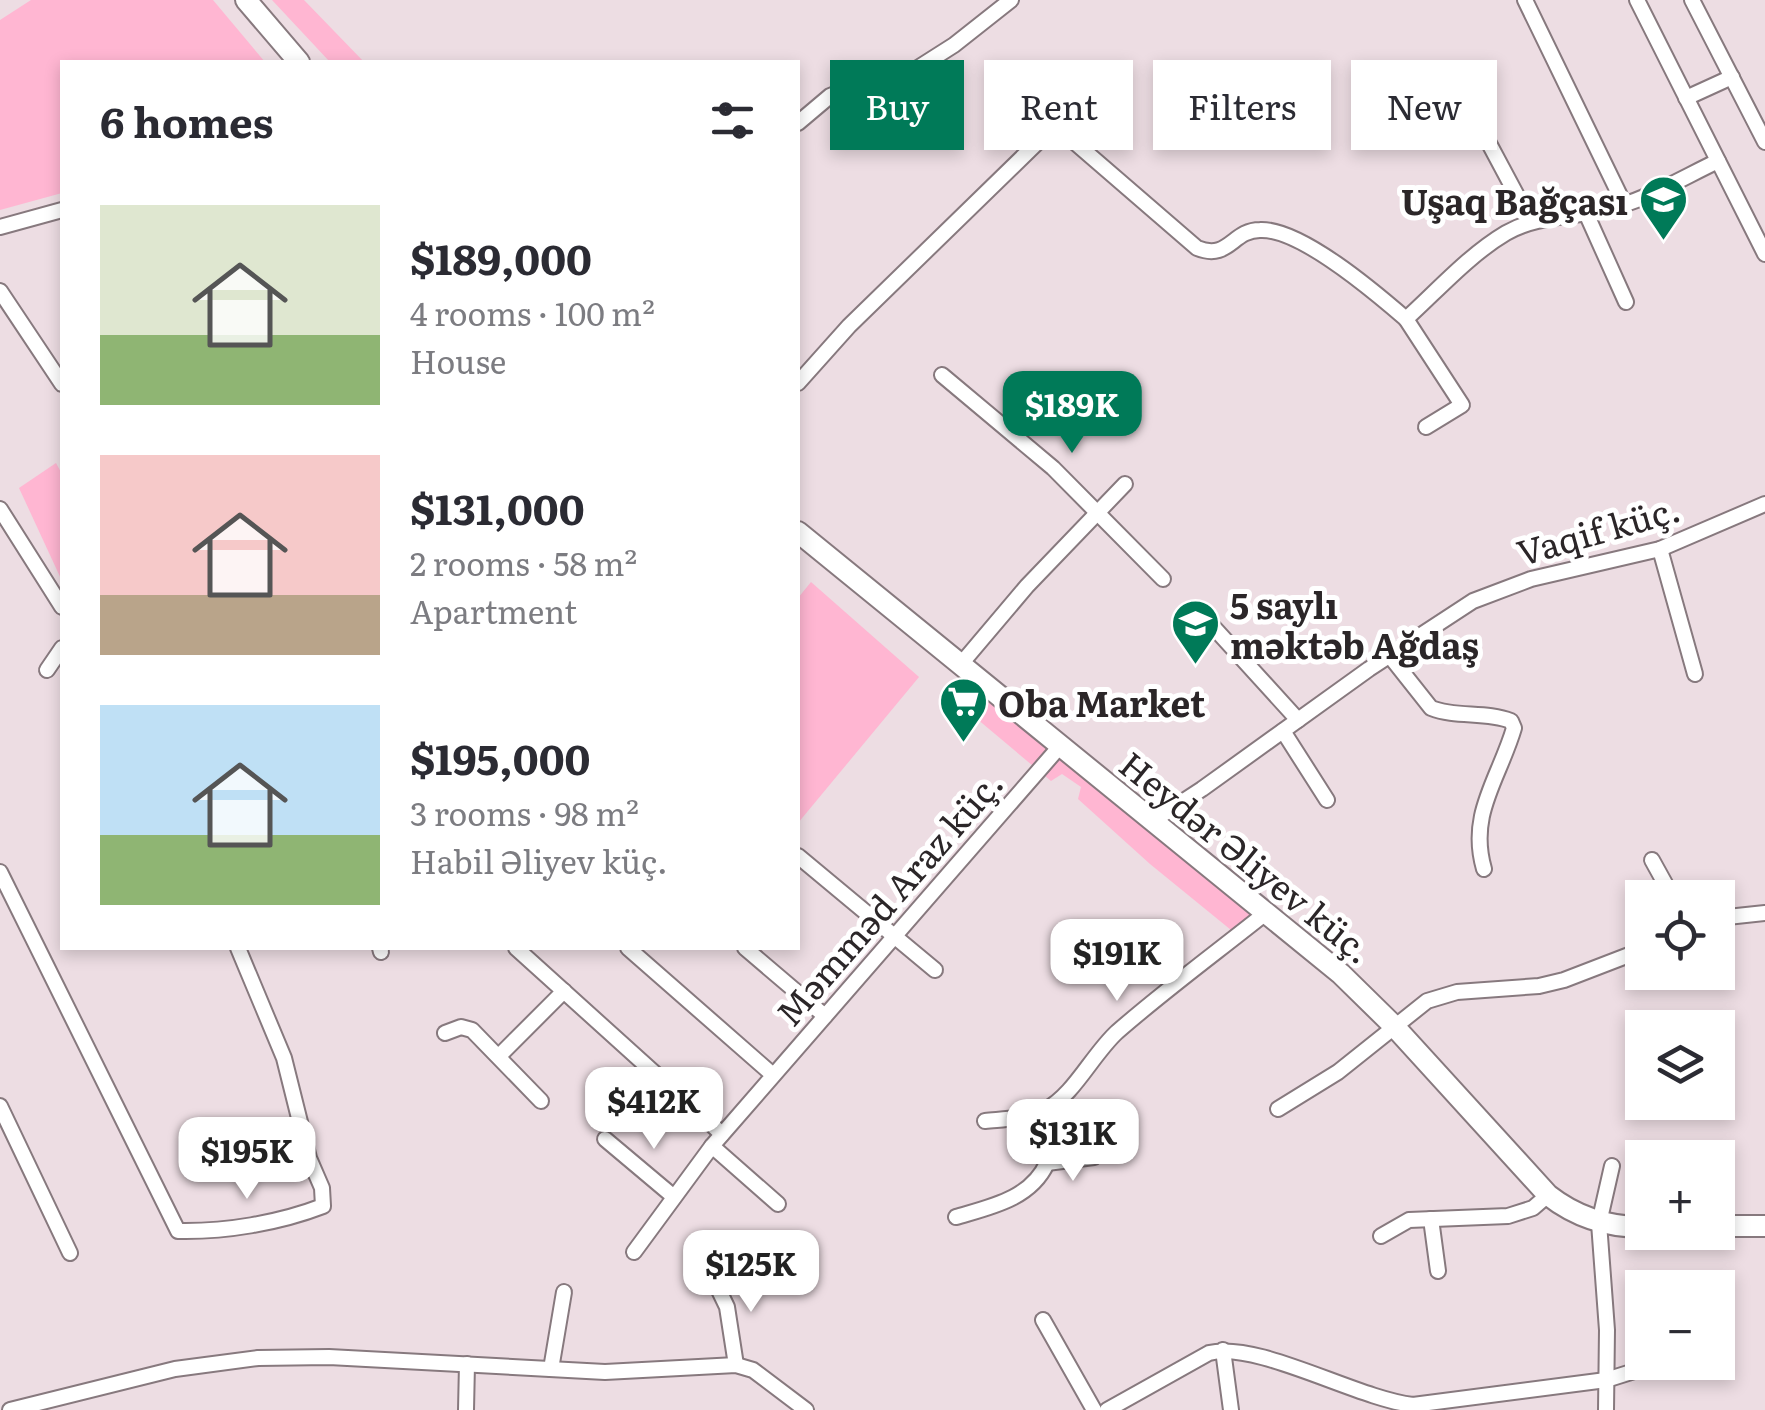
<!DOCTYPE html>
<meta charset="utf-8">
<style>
:root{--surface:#fff;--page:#f2f2f3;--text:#2b2b33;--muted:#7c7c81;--accent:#007a58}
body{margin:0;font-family:Literata,serif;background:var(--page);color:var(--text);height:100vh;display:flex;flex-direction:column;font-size:38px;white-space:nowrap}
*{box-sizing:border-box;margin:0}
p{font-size:32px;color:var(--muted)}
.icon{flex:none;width:55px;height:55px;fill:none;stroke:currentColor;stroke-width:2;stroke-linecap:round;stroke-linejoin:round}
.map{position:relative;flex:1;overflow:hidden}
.side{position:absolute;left:60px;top:60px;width:740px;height:890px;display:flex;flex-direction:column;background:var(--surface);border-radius:0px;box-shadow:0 5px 15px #0003}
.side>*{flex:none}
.banner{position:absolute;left:830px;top:60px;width:785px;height:90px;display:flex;gap:20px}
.fabs{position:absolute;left:1625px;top:880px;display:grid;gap:20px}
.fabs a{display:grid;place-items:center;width:110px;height:110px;border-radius:0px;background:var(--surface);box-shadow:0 5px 15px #0003;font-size:50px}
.price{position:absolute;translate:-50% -85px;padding:0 22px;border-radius:20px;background:#fff;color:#222;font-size:32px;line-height:65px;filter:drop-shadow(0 2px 5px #0008)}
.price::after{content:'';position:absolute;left:50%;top:60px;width:30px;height:22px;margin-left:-15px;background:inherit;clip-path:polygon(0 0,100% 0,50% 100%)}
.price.on{background:var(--accent);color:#fff}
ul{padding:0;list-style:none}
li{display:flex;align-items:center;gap:30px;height:250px;padding:0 40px}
li span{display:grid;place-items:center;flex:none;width:280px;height:200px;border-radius:0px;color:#555}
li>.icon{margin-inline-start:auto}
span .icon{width:120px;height:120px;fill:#fffc;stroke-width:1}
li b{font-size:42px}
h2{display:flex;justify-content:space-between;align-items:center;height:120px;padding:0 40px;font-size:42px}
.chip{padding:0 35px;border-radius:0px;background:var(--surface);box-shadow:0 5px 15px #0003;font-size:35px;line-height:90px}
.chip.on{background:var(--accent);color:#fff}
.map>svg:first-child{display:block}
.green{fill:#ffb6d2}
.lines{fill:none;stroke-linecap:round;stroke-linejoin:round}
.minor-casing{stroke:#87797e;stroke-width:18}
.secondary-casing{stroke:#87797e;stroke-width:24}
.minor{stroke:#fff;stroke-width:14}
.secondary{stroke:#fff;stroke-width:20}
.labels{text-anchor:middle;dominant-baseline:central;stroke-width:10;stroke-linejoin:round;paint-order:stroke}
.poi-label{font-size:35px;font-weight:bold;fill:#2b2628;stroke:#fff;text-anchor:start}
.street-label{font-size:35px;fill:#2b2628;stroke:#fff}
</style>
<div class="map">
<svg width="1765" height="1410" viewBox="0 0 1765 1410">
<rect width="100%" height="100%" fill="#eddde3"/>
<g class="green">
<path d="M 31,0 L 213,0 L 265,62 L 62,62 L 62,193 L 0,210 L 0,20 Z"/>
<path d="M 272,0 L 304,0 L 364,62 L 330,62 Z"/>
<path d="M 56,463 L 62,474 L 62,581 L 19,488 Z"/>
<path d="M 811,582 L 919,677 L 798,823 L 798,598 Z"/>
<path d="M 972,682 L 1254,912 L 1231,930 L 1150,864 L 1078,799 L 1081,787 L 1062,774 L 1051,781 L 958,703 Z"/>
</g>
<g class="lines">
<defs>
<g id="minor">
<path d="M 1525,0 L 1624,204"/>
<path d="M 1637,0 L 1765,254"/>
<path d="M 1692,0 L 1765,142"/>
<path d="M 1460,89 L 1531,222"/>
<path d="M 1686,98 L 1732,77"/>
<path d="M 798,123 L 830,96 L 842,91 L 873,88 L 910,73 L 954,45 L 1011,0"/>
<path d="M 1586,213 L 1626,302"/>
<path d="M 0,227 L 62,210"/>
<path d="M 0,291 L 62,384"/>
<path d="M 1406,319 L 1462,405 L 1426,427"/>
<path d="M 942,375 L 1053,468 L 1163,579"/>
<path d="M 798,383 L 849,326 L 1040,140 C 1053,135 1060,132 1072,140 L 1197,248 C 1229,261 1232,230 1260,230 C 1300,228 1376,293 1406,319 C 1438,290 1469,255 1506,233 C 1537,215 1571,218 1604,210 C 1643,202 1682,178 1718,161"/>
<path d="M 0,509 L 62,607"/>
<path d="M 1660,549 L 1695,674"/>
<path d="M 1207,620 L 1298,720"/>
<path d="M 1389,655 L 1431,708 C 1456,718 1486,711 1511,721 L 1514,728 C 1499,779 1468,814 1484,869"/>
<path d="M 961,664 L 1027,586 L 1125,484"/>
<path d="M 47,670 L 62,648"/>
<path d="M 1283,731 L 1327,800"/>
<path d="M 1153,821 L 1202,789 L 1369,669 L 1473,601 L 1531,579 L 1660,549 L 1765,504"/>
<path d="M 798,856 L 935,970"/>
<path d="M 1652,860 L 1673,898"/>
<path d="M 0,872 L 178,1231 C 225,1232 279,1223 323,1206 L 322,1188 L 309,1158 L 284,1058 L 238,948"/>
<path d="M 1718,918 L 1765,913"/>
<path d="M 380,948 L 381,952"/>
<path d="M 516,948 L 722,1134"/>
<path d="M 628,948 L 773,1075"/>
<path d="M 745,948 L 825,1016"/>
<path d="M 445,1033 L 461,1027 L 472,1030 L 541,1101"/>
<path d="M 499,1056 L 564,991"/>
<path d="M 0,1106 L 70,1253"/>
<path d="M 1278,1109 L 1338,1072 L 1427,1001 L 1457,992 L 1539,986 L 1564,980 L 1642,950"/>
<path d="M 985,1121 C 1004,1119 1026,1119 1045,1110 C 1074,1095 1092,1055 1117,1032 C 1165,990 1217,952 1267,912"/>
<path d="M 605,1139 L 674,1197"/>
<path d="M 712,1146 L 778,1204"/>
<path d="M 1047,1163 L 1094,1157"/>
<path d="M 956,1217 C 990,1207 1031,1199 1047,1163 L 1028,1116"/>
<path d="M 1431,1219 L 1438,1271"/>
<path d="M 1381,1236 L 1409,1220 L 1508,1216 L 1533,1208 L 1548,1195"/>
<path d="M 634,1252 L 712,1146 L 1061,745"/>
<path d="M 714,1280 L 727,1307 L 736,1365"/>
<path d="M 1043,1320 L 1094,1410"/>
<path d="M 1223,1350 L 1231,1410"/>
<path d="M 551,1369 L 564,1292"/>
<path d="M 10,1410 L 175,1369 L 258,1358 L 329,1357 L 605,1372 L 736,1365 L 753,1370 L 806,1410"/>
<path d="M 466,1410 L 467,1364"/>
<path d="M 1107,1410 L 1209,1353 C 1259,1341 1355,1398 1413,1405 L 1606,1380 L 1663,1362"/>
<path d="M 1606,1410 L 1607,1330 L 1599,1223 L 1612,1166"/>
</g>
<g id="secondary">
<path d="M 246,0 L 299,62"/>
<path d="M 798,532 L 1341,974 L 1393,1025 L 1548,1195 C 1576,1217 1606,1227 1642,1227"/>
<path d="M 1718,1226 L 1765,1226"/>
</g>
</defs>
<use href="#minor" class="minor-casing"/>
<use href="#secondary" class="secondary-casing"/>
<use href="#minor" class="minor"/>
<use href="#secondary" class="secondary"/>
</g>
<defs>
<symbol id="school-pin" viewBox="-11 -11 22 30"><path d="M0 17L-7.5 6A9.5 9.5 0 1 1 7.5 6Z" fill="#007a58" stroke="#fff"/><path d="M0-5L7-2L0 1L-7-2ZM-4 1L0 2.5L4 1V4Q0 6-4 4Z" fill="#fff"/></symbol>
<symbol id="supermarket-pin" viewBox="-11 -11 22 30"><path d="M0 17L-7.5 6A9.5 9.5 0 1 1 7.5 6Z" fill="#007a58" stroke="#fff"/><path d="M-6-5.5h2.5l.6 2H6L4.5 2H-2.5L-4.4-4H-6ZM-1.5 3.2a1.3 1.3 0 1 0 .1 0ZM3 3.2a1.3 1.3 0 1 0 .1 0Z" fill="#fff"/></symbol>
</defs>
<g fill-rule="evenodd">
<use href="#school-pin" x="1636" y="172" width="55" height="75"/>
<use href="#school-pin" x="1168" y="596" width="55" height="75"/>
<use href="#supermarket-pin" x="936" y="674" width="55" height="75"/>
</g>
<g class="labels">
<g class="poi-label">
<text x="1628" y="200" text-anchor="end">Uşaq Bağçası</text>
<text x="1230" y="604">5 saylı<tspan x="1230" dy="40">məktəb Ağdaş</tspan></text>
<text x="998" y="702">Oba Market</text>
</g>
<g class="street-label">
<text transform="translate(1598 529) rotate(-16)">Vaqif küç.</text>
<text transform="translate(1247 856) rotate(39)">Heydər Əliyev küç.</text>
<text transform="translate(888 897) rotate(-49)">Məmməd Araz küç.</text>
</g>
</g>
</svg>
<div class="fabs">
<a><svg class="icon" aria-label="locate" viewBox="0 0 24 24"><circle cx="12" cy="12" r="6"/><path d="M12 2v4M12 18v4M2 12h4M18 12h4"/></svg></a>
<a><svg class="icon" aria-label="layers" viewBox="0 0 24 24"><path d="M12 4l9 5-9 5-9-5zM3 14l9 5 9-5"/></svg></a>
<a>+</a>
<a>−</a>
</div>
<b class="price on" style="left:1072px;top:456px">$189K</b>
<b class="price" style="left:1117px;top:1004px">$191K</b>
<b class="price" style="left:654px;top:1152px">$412K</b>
<b class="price" style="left:1073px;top:1184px">$131K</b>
<b class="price" style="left:247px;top:1202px">$195K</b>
<b class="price" style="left:751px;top:1315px">$125K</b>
<div class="banner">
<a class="chip on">Buy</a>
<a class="chip">Rent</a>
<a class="chip">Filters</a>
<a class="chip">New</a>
</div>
<section class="side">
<h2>6 homes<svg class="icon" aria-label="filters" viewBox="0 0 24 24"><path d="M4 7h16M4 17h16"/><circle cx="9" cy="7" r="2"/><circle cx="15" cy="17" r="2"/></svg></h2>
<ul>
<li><span style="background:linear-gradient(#dfe7d0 65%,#8fb573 0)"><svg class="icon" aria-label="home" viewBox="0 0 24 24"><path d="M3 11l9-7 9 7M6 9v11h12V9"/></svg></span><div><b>$189,000</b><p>4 rooms · 100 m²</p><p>House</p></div></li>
<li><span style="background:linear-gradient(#f6c9c9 70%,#b9a48a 0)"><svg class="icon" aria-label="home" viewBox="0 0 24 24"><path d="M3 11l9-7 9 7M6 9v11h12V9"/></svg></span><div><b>$131,000</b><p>2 rooms · 58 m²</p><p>Apartment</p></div></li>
<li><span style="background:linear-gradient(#bfe0f5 65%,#8fb573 0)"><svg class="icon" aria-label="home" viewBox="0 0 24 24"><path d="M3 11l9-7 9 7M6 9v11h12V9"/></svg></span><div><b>$195,000</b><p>3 rooms · 98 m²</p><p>Habil Əliyev küç.</p></div></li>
</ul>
</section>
</div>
